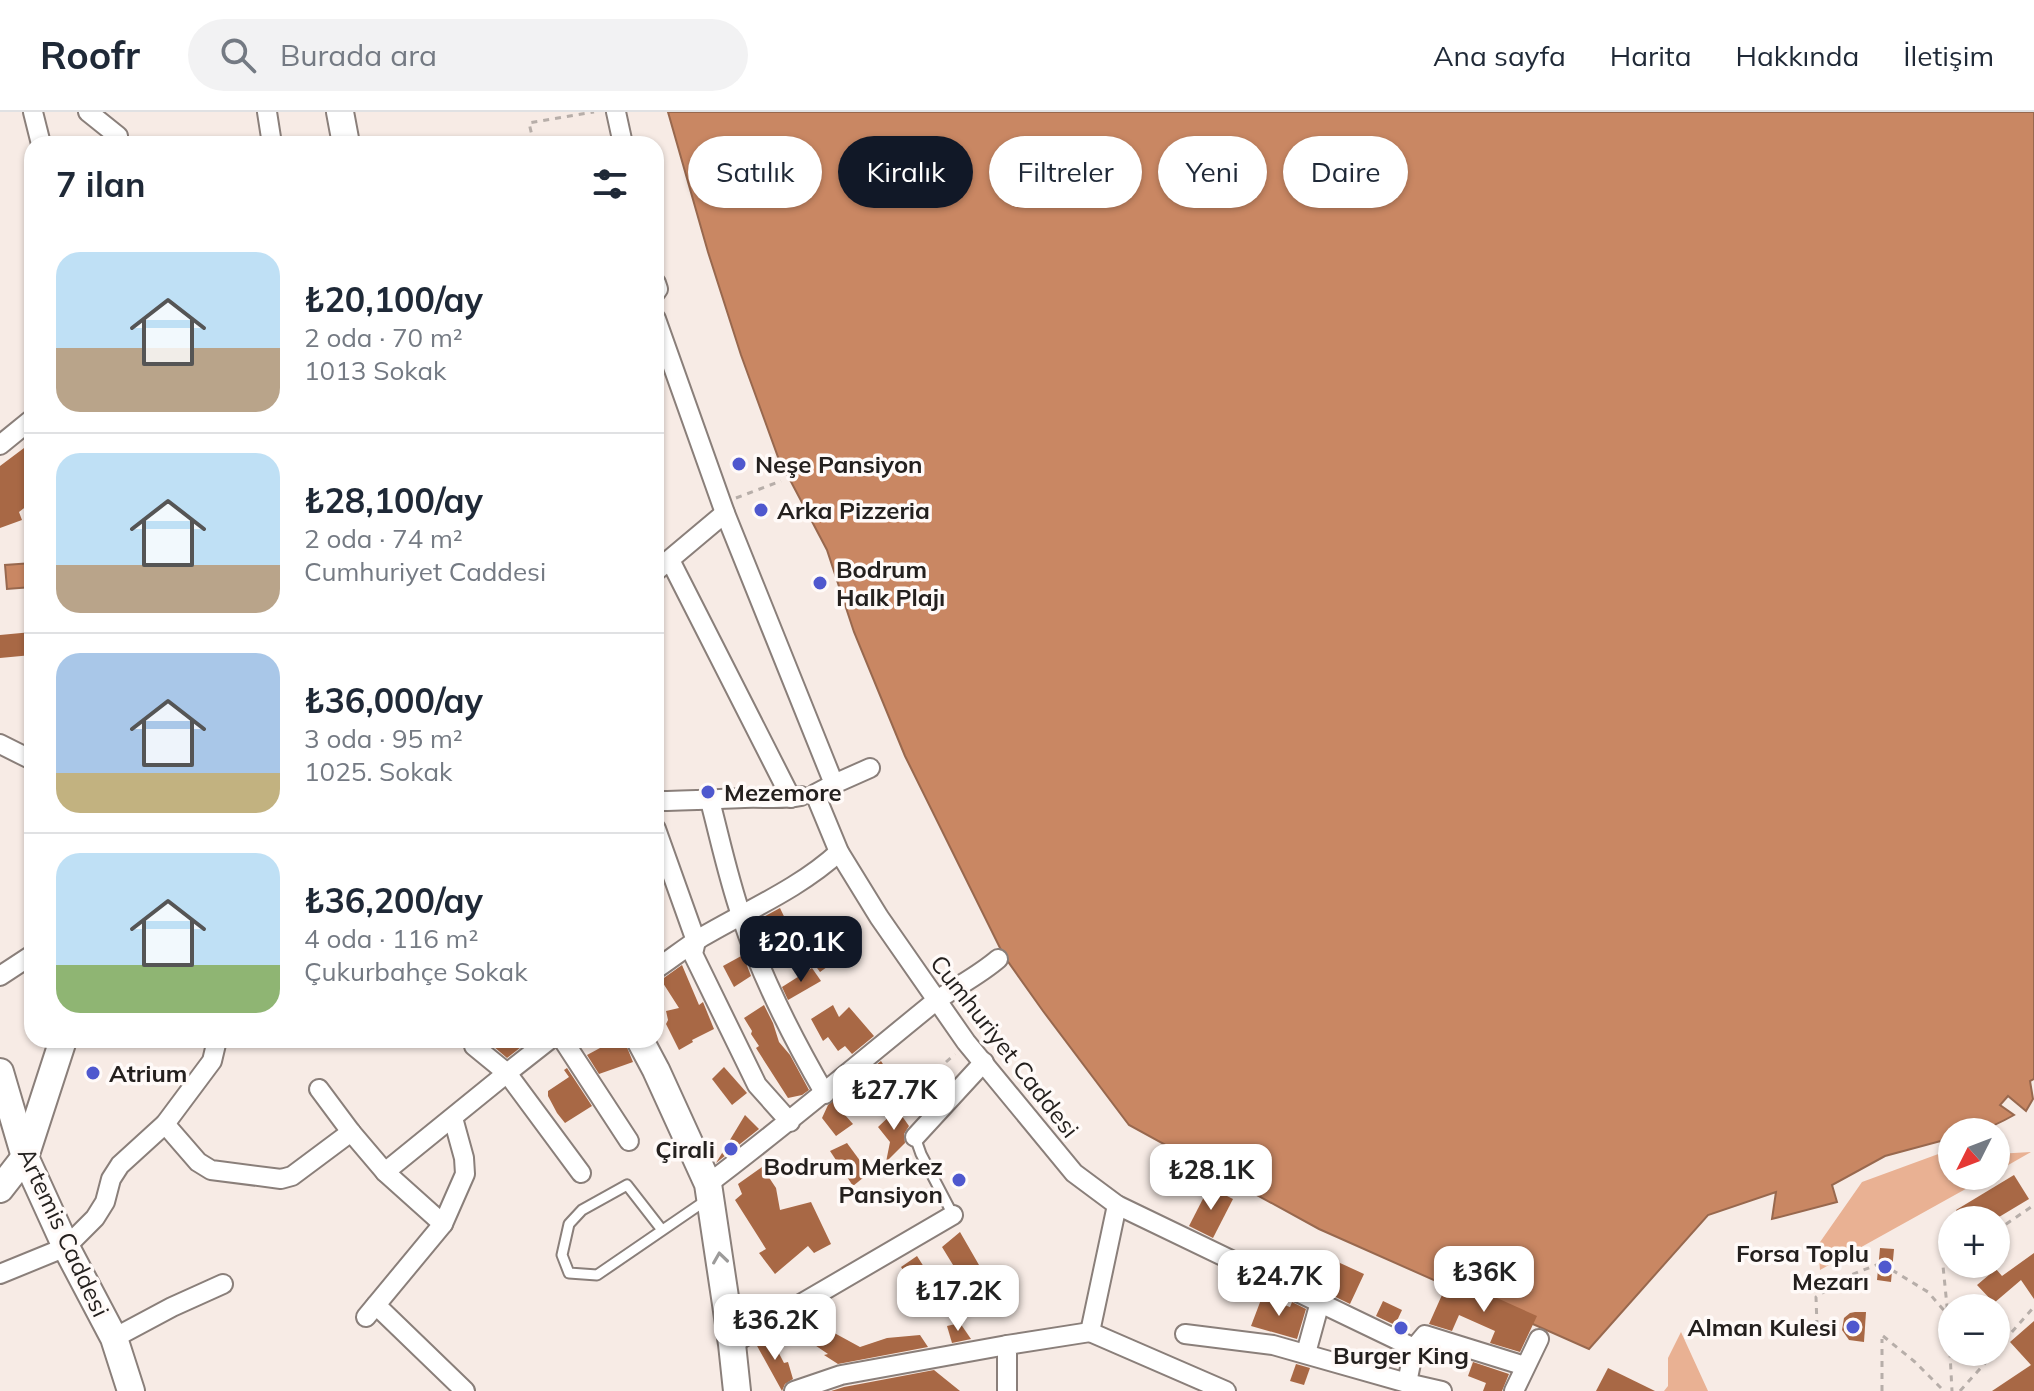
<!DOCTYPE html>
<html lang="tr">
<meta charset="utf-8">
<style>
:root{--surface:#fff;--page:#f2f2f3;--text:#1f2937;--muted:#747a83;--line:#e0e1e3;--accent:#111827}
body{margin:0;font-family:Mulish,sans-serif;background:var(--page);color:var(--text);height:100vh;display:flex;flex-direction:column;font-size:30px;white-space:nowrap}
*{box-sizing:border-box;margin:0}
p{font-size:26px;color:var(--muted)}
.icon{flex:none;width:44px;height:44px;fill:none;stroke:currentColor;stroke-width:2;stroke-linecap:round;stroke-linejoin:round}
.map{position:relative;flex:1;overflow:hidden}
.panel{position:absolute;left:24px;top:24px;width:640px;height:912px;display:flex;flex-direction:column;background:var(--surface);border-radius:24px;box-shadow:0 2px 6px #0004}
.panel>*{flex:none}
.guide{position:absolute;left:688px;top:24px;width:760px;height:72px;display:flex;gap:16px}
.needle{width:52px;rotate:228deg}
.tools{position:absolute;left:1938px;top:1006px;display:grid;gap:16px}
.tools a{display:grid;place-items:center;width:72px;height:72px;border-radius:50%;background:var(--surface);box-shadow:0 2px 6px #0004;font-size:40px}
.price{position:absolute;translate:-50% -68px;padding:0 18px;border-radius:16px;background:#fff;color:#222;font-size:26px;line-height:52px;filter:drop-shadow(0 2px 4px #0008)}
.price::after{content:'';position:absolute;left:50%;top:48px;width:24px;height:18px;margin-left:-12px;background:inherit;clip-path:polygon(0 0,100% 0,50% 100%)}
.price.current{background:var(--accent);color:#fff}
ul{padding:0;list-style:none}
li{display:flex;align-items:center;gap:24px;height:200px;padding:0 32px}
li+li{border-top:2px solid var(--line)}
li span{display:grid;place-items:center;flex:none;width:224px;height:160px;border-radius:24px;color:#555}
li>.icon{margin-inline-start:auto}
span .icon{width:96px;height:96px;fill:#fffc;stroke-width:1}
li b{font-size:34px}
h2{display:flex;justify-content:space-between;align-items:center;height:96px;padding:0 32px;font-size:34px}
.tag{padding:0 28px;border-radius:36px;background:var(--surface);box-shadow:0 2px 6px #0004;font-size:28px;line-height:72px}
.tag.current{background:var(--accent);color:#fff}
header{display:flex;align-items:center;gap:48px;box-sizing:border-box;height:112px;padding:0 40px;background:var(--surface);border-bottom:2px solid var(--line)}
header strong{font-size:38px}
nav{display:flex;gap:44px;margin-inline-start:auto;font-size:28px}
.search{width:560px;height:72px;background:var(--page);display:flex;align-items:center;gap:20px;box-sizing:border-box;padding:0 28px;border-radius:44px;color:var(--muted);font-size:30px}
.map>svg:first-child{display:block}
.green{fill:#e9b193}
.water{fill:#c98763;stroke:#98684e;stroke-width:2}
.building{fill:#a86845}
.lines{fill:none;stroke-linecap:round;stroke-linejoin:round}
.lane-casing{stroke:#8a7f7a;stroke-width:13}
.street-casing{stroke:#8a7f7a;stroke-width:22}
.secondary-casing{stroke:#8a7f7a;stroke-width:30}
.path{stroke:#b7aea9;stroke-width:3;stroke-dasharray:6 6;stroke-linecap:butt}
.lane{stroke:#fff;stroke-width:9}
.street{stroke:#fff;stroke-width:18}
.secondary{stroke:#fff;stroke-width:26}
.oneway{stroke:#9c9b9a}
.poi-dot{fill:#4f58ce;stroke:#fffaf8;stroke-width:3}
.labels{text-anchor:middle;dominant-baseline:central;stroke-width:7;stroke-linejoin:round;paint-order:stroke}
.poi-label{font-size:24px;font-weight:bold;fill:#24201e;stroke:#fffaf8;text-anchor:start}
.street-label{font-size:24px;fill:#24201e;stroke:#fffaf8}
</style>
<header>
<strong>Roofr</strong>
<div class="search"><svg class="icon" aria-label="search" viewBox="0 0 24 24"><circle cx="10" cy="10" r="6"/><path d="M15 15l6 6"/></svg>Burada ara</div>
<nav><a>Ana sayfa</a><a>Harita</a><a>Hakkında</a><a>İletişim</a></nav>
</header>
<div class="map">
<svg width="2034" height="1279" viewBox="0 0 2034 1279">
<rect width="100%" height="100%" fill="#f7ebe5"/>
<g class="green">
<path d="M 1952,1037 L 1952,1064 L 1989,1064 L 1820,1158 L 1818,1133 L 1862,1070 Z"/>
<path d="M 2031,1040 L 1996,1060 L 1996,1042 Z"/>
<path d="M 1681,1220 L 1708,1279 L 1664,1279 L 1668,1274 L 1668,1246 Z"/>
</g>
<g class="water">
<path d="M 668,0 L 2034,0 L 2034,967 L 2030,969 L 2033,987 L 2026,999 L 2008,984 L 2000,993 L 2014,1003 C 1989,1017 1980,1020 1952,1020 L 1952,1026 L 1885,1044 L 1832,1073 L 1837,1090 L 1772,1107 L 1776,1080 L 1708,1103 L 1589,1237 L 1319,1117 L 1129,1013 L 1043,899 L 1004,844 L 905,644 L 854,520 L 827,438 L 778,345 L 741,243 L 708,140 Z"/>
<path d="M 32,451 L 32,475 L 7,477 L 5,453 Z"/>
</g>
<g class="building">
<path d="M 32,330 L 32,390 L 19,400 L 22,408 L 0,416 L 0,354 Z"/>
<path d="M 32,520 L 32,543 L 0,546 L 0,523 Z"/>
<path d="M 780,796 L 790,817 L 806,805 L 818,817 L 838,847 L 820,860 L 791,820 L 765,833 L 756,809 Z"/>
<path d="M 743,843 L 751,864 L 734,875 L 723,854 Z"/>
<path d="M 682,853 L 699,893 L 703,890 L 714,917 L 692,928 L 693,930 L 679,938 L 666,912 L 668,908 L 666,899 L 679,896 L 661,868 Z"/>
<path d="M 812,856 L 821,869 L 788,888 L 782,875 Z"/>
<path d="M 764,893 L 773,911 L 779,930 L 790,943 L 809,978 L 802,983 L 788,986 L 756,936 L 759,934 L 751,922 L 752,919 L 744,906 Z"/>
<path d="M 833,893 L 839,905 L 849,895 L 874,924 L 852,942 L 845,934 L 838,939 L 828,925 L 823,929 L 811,907 Z"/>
<path d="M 486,928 L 530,928 L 507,946 Z"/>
<path d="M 621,928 L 624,928 L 633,950 L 599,962 L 587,943 L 600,936 Z"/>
<path d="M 881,949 L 897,974 L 881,986 L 874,977 L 845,1003 L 853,1012 L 836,1024 L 822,1006 L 828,993 L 847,977 L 871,973 L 864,963 Z"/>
<path d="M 724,955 L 747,981 L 732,993 L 712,967 Z"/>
<path d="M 567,956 L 592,994 L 565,1011 L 557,1001 L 548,984 L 548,979 L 569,965 L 564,958 Z"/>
<path d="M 897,997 L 909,1014 L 904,1022 L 905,1031 L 886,1050 L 890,1030 L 878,1015 Z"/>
<path d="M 745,1003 L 759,1017 L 716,1051 Z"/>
<path d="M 847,1031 L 869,1061 L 853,1074 L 830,1039 Z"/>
<path d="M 762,1055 L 776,1076 L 780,1098 L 811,1090 L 831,1132 L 814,1141 L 808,1134 L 775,1162 L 759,1141 L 766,1137 L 735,1088 L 742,1082 L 738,1072 Z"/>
<path d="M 2014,1063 L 2029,1087 L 1994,1108 L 1962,1108 L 1956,1098 Z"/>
<path d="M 1209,1075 L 1233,1087 L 1213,1126 L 1189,1114 Z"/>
<path d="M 960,1120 L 979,1153 L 977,1154 L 990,1171 L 980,1182 L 975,1175 L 969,1179 L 942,1135 Z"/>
<path d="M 1880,1136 L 1894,1137 L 1891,1170 L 1877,1168 Z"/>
<path d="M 1314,1139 L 1364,1162 L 1350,1192 L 1301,1168 Z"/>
<path d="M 2034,1141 L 2034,1187 L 2021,1168 L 1994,1191 L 1977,1173 L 1996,1157 L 2002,1164 Z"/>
<path d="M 917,1144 L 938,1177 L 924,1190 L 923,1189 L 908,1197 L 902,1185 L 912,1171 L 901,1155 Z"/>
<path d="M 1450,1165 L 1537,1204 L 1520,1240 L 1490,1231 L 1495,1219 L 1459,1203 L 1452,1219 L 1429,1212 Z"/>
<path d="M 1262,1185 L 1290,1195 L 1292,1190 L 1306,1197 L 1297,1227 L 1251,1214 Z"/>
<path d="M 1383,1189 L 1402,1198 L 1395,1213 L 1376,1204 Z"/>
<path d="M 811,1200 L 828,1216 L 827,1217 L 860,1235 L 887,1226 L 920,1223 L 928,1235 L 838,1252 L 824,1243 L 828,1242 L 803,1225 L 792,1211 Z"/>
<path d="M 1855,1200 L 1866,1200 L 1864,1230 L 1849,1228 L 1842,1218 L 1844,1206 L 1850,1201 Z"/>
<path d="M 2034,1209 L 2034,1279 L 1992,1279 L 2031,1253 L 2010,1230 Z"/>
<path d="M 960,1211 L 971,1227 L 952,1231 L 947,1214 Z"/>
<path d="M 770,1224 L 784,1251 L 788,1250 L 793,1267 L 785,1272 L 782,1279 L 756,1232 Z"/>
<path d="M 1473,1250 L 1509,1262 L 1502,1279 L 1483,1279 L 1486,1271 L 1468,1264 Z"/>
<path d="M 1296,1252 L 1310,1256 L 1304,1273 L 1290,1269 Z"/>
<path d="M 1608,1256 L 1655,1279 L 1596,1279 Z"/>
<path d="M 934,1258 L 960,1279 L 831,1279 L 844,1275 Z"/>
</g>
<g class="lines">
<defs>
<g id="lane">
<path d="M 915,1025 L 921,1042 L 953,1103"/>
<path d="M 662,1118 L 627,1073 L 582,1098 L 569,1112 L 562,1143 L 569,1161 L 597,1163 L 708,1087"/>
</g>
<g id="street">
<path d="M 33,0 L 41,32"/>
<path d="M 88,0 L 118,24"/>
<path d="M 267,0 L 272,32"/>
<path d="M 616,0 L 623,32"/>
<path d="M 656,171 L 658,177 L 656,180"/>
<path d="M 656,207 L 725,401 L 834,672 L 815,682 L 839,740 L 879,805 L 966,930 L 1074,1061 L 1117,1093 L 1414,1236 L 1407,1271 L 1442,1279"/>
<path d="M 0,333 L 32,307"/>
<path d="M 670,448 L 791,686"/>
<path d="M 656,459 L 725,401"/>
<path d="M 0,632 L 32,648"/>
<path d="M 834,672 L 870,656"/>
<path d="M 656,689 C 686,689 715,687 744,686 C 763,685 782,688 801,684"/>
<path d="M 710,689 C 720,727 728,765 741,803 C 761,865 792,925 825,982"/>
<path d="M 656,717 L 696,829 L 693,842 L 757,973 L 790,1010"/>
<path d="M 656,857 C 671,847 686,835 702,825 C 748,798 800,776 839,740"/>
<path d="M 0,864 L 32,843"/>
<path d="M 549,928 L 507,961 L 581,1061"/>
<path d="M 563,928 L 629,1029"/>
<path d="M 319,977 L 351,1020 L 385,1060 L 443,1112"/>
<path d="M 165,1012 L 198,1050 L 211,1058 L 281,1067 L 292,1064 L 351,1020"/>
<path d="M 915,1025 L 984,950"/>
<path d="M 385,1060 L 507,961 L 474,934 L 474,928"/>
<path d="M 708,1072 C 785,1014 857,953 932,892 C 953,876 977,865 998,847"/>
<path d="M 0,1162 L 66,1135 L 95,1106 L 105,1090 L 111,1067 L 120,1053 L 165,1012 L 212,949 L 217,928"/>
<path d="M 376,1193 L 465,1279"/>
<path d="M 366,1205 L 443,1112 L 465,1062 L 464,1046 L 453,1006"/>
<path d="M 1090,1220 L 1226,1279"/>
<path d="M 1090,1220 L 1117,1093"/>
<path d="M 1185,1222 L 1273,1233 L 1407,1271"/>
<path d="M 114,1226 L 172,1195 L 223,1172"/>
<path d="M 732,1232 L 953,1103"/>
<path d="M 1414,1236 L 1425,1223 L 1525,1254"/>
<path d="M 1306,1241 L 1320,1190"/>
<path d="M 794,1279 L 841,1263 L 1007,1233"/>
<path d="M 1007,1279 L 1007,1233 L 1090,1220"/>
<path d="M 1514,1279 L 1539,1227"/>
</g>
<g id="secondary">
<path d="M 340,0 L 346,32"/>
<path d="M 640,928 L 656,958 L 708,1072 L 732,1232 L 737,1279"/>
<path d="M 0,960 L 25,1045 L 66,1135 L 114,1226 L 131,1279"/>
<path d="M 0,1077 L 25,1045 L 63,928"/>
</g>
</defs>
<use href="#lane" class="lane-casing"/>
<use href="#street" class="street-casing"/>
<use href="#secondary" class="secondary-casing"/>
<g class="path">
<path d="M 534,32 L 529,11 L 594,0"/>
<path d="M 736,386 L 781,369"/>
<path d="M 946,950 L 955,942"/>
<path d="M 1996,1119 L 2034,1093"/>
<path d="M 1952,1149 L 1943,1154 L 1948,1204 L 1952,1279"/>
<path d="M 1892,1158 L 1928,1180 L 1948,1203"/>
<path d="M 1817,1214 L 1816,1185 L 1848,1164 L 1879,1152"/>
<path d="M 1883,1224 L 1915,1250 L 1944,1279"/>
<path d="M 1996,1238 L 2033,1196"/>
<path d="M 1882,1279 L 1882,1227"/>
<path d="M 1960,1279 L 1995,1240"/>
</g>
<use href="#lane" class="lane"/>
<use href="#street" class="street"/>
<use href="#secondary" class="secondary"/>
</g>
<defs><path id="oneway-chevron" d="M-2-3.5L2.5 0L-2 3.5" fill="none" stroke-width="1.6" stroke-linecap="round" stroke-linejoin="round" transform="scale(2)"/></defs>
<use class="oneway" href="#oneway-chevron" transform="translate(720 1146) rotate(-98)"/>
<g class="poi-dot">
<circle cx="739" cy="352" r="8"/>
<circle cx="761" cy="398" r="8"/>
<circle cx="820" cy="471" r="8"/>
<circle cx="708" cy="680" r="8"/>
<circle cx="93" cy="961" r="8"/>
<circle cx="731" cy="1037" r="8"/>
<circle cx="959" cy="1068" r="8"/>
<circle cx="1885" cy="1155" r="8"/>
<circle cx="1853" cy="1215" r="8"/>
<circle cx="1401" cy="1216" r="8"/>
</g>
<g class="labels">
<g class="poi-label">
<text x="755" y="352">Neşe Pansiyon</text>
<text x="777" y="398">Arka Pizzeria</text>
<text x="836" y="457">Bodrum<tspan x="836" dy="28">Halk Plajı</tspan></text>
<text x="724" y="680">Mezemore</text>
<text x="109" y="961">Atrium</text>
<text x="715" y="1037" text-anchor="end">Çirali</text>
<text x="943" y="1054" text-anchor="end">Bodrum Merkez<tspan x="943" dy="28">Pansiyon</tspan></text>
<text x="1869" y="1141" text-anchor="end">Forsa Toplu<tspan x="1869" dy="28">Mezarı</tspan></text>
<text x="1837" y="1215" text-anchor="end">Alman Kulesi</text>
<text x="1401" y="1243" text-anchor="middle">Burger King</text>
</g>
<g class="street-label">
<text transform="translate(1005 934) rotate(52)">Cumhuriyet Caddesi</text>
<text transform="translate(64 1120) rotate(65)">Artemis Caddesi</text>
</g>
</g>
</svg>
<div class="tools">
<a><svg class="needle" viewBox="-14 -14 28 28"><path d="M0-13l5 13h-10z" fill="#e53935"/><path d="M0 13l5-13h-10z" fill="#747a83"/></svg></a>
<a>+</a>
<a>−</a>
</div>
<b class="price current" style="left:801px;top:872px">₺20.1K</b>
<b class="price" style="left:894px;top:1020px">₺27.7K</b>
<b class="price" style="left:1211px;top:1100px">₺28.1K</b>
<b class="price" style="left:1484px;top:1202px">₺36K</b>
<b class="price" style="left:1279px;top:1206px">₺24.7K</b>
<b class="price" style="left:958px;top:1221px">₺17.2K</b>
<b class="price" style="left:775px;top:1250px">₺36.2K</b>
<div class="guide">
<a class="tag">Satılık</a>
<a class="tag current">Kiralık</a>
<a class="tag">Filtreler</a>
<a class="tag">Yeni</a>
<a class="tag">Daire</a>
</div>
<section class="panel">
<h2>7 ilan<svg class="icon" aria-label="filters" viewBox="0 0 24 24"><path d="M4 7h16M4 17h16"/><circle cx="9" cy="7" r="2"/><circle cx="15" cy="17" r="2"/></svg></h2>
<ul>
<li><span style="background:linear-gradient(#bfe0f5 60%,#b9a48a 0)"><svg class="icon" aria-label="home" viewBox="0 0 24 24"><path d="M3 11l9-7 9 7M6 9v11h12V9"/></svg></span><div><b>₺20,100/ay</b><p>2 oda · 70 m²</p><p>1013 Sokak</p></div></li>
<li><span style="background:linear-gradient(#bfe0f5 70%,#b9a48a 0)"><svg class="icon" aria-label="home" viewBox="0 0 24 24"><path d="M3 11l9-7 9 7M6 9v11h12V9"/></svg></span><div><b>₺28,100/ay</b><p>2 oda · 74 m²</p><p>Cumhuriyet Caddesi</p></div></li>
<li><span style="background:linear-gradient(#a9c7e8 75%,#c2b280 0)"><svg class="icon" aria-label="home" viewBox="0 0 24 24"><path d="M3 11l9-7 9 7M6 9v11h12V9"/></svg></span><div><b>₺36,000/ay</b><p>3 oda · 95 m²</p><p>1025. Sokak</p></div></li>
<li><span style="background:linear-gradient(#bfe0f5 70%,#8fb573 0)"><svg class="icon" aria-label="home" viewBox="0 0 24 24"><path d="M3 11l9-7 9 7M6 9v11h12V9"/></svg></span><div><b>₺36,200/ay</b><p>4 oda · 116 m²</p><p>Çukurbahçe Sokak</p></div></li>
</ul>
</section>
</div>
